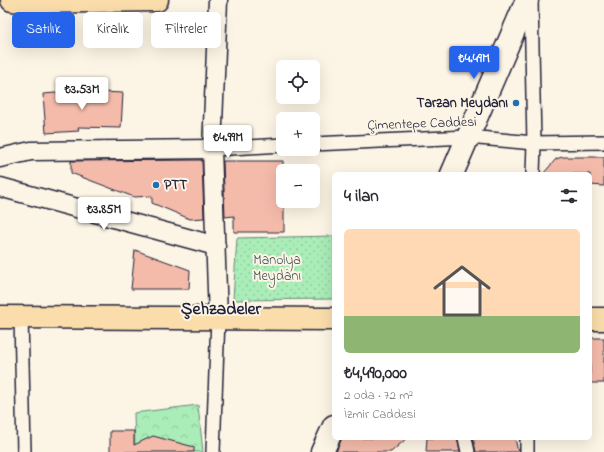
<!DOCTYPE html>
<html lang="tr">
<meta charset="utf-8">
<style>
:root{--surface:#fff;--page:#f7f7f7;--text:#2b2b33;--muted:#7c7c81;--line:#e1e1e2;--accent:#2563eb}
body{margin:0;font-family:"Indie Flower",sans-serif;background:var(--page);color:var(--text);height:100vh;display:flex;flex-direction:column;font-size:15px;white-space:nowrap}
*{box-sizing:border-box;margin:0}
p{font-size:13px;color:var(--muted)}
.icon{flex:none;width:22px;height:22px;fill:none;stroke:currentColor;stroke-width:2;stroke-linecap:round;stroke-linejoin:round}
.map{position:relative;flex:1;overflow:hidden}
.drawer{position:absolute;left:332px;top:172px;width:260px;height:268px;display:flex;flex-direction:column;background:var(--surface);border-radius:6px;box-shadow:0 4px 16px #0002}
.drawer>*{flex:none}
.hud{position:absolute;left:12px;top:12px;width:260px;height:36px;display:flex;gap:8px}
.fabs{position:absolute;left:276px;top:60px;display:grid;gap:8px}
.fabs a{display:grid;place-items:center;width:44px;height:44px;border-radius:6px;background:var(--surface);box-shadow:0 4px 16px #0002;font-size:20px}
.price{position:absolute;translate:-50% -34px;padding:0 9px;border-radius:4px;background:#fff;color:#222;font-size:13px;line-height:26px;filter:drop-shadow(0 1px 2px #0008)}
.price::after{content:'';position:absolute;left:50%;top:24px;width:12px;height:9px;margin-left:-6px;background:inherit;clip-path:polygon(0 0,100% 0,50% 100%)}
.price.on{background:var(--accent);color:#fff}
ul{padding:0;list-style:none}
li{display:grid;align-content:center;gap:8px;height:212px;padding:0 12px}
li+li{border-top:1px solid var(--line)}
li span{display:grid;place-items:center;height:124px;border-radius:6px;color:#555}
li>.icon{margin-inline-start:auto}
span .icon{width:72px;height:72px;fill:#fffc;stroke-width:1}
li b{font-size:17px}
h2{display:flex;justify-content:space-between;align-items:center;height:48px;padding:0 12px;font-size:17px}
.pill{padding:0 14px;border-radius:6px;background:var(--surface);box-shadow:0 4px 16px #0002;font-size:14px;line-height:36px}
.pill.on{background:var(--accent);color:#fff}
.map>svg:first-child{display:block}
.forest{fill:url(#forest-crowns);stroke:#66887a}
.park{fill:url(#park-dots);stroke:#66887a}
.building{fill:#f4bbaa;stroke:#22223b}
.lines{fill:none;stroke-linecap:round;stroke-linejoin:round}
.pedestrian-casing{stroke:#22223b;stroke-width:16}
.minor-casing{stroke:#22223b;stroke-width:21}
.secondary-casing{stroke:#22223b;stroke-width:25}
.primary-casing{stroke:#22223b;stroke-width:25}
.pedestrian{stroke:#fcf5e5;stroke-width:13}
.minor{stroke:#fcf5e5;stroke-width:18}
.secondary{stroke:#fcf5e5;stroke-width:22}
.primary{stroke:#faddab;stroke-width:22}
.poi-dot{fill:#1f6fb2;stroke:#fcf5e5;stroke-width:1.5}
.labels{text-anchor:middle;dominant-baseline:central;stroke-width:4;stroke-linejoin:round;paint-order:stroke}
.poi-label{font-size:14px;font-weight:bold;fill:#22223b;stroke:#fcf5e5;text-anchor:end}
.street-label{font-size:14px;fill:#22223b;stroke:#fcf5e5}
.park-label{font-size:14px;fill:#44555a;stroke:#fcf5e5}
.district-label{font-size:18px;font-weight:bold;fill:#22223b;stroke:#fcf5e5}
</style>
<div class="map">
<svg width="604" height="452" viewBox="0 0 604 452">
<defs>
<pattern id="forest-crowns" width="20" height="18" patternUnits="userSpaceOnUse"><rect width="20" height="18" fill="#aaedb8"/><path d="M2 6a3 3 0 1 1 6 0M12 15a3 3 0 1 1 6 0" fill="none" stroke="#92cb9f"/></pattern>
<pattern id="park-dots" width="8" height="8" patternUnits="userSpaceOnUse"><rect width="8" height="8" fill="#aaedb8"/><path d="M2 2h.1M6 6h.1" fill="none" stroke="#92cb9f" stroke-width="1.8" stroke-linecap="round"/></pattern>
</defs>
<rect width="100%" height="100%" fill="#fcf5e5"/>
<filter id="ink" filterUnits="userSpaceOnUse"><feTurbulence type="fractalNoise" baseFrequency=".025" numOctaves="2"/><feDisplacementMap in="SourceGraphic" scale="8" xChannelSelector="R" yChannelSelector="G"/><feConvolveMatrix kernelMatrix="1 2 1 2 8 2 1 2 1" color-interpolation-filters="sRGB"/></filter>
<g filter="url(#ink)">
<path class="forest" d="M 198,405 L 203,452 L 135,452 L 134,413 Z"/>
<path class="park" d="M 334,236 L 334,299 L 233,300 L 237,238 Z"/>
<g class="building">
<path d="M 79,91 L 123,93 L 121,128 L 78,127 L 79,131 L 46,133 L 43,94 Z"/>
<path d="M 562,157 L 604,157 L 604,186 L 590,185 L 590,174 L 543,174 L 556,159 Z"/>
<path d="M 202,160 L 204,218 L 190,219 L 152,203 L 152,196 L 134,197 L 71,173 L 71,161 Z"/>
<path d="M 223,161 L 283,161 L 283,201 L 284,201 L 284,232 L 234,232 L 234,216 L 225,217 Z"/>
<path d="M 135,250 L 190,270 L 189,289 L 131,289 Z"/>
<rect x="590" y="338" width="14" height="45"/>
<path d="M 110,431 L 134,431 L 134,445 L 153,436 L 194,447 L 194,452 L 110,452 Z"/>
<path d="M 342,438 L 407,438 L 391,452 L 336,452 Z"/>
<path d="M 427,438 L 457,438 L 460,452 L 426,452 Z"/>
<path d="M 473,438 L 515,438 L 518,452 L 476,452 Z"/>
</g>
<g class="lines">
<defs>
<g id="pedestrian">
<path d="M 531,0 L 534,143 L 533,174"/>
<path d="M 313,144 L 468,137 L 534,143 L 604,142"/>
<path d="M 212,149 L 283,145"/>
<path d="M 21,317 L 24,452"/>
<path d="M 465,438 L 468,452"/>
<path d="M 213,452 L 218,318"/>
<path d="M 527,452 L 527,438"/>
</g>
<g id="minor">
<path d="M 0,158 L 31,151 L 212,149"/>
<path d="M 0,187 L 216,246"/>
<path d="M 218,318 L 212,149 L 218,0"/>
</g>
<g id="secondary">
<path d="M 452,174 L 527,0"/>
<path d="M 322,452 L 334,426"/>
</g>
<g id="primary">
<path d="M 12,0 L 32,2 L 157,0"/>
<path d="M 0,317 L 334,319"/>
<path d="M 590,319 L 604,319"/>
</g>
</defs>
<use href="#pedestrian" class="pedestrian-casing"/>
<use href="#minor" class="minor-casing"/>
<use href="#secondary" class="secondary-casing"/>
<use href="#primary" class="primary-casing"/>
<use href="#pedestrian" class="pedestrian"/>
<use href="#minor" class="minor"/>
<use href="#secondary" class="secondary"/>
<use href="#primary" class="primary"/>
</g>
</g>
<g class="poi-dot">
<circle cx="516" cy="103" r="4"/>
<circle cx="156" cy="185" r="4"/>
</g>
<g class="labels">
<g class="poi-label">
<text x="508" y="103">Tarzan Meydanı</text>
<text x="164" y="185" text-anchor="start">PTT</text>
</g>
<g class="street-label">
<text transform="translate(422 124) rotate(-2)">Çimentepe Caddesi</text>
</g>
<g class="park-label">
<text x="277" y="260">Manolya<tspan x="277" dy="16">Meydanı</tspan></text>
</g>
<g class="district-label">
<text x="221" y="310">Şehzadeler</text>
</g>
</g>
</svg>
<div class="fabs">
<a><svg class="icon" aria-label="locate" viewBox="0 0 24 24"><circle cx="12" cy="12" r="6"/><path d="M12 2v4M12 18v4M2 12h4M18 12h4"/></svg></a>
<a>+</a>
<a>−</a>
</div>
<b class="price on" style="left:474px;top:80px">₺4.49M</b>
<b class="price" style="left:82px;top:111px">₺3.53M</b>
<b class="price" style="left:228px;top:159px">₺4.99M</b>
<b class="price" style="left:104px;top:231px">₺3.85M</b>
<div class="hud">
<a class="pill on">Satılık</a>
<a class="pill">Kiralık</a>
<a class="pill">Filtreler</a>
</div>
<section class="drawer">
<h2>4 ilan<svg class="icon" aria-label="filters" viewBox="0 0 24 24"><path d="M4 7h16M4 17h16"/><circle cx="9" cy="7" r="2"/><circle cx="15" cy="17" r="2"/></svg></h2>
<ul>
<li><span style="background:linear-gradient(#ffd9b3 70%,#8fb573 0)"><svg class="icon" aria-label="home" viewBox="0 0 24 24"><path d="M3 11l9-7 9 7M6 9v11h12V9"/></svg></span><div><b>₺4,490,000</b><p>2 oda · 72 m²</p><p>İzmir Caddesi</p></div></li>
</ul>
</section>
</div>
